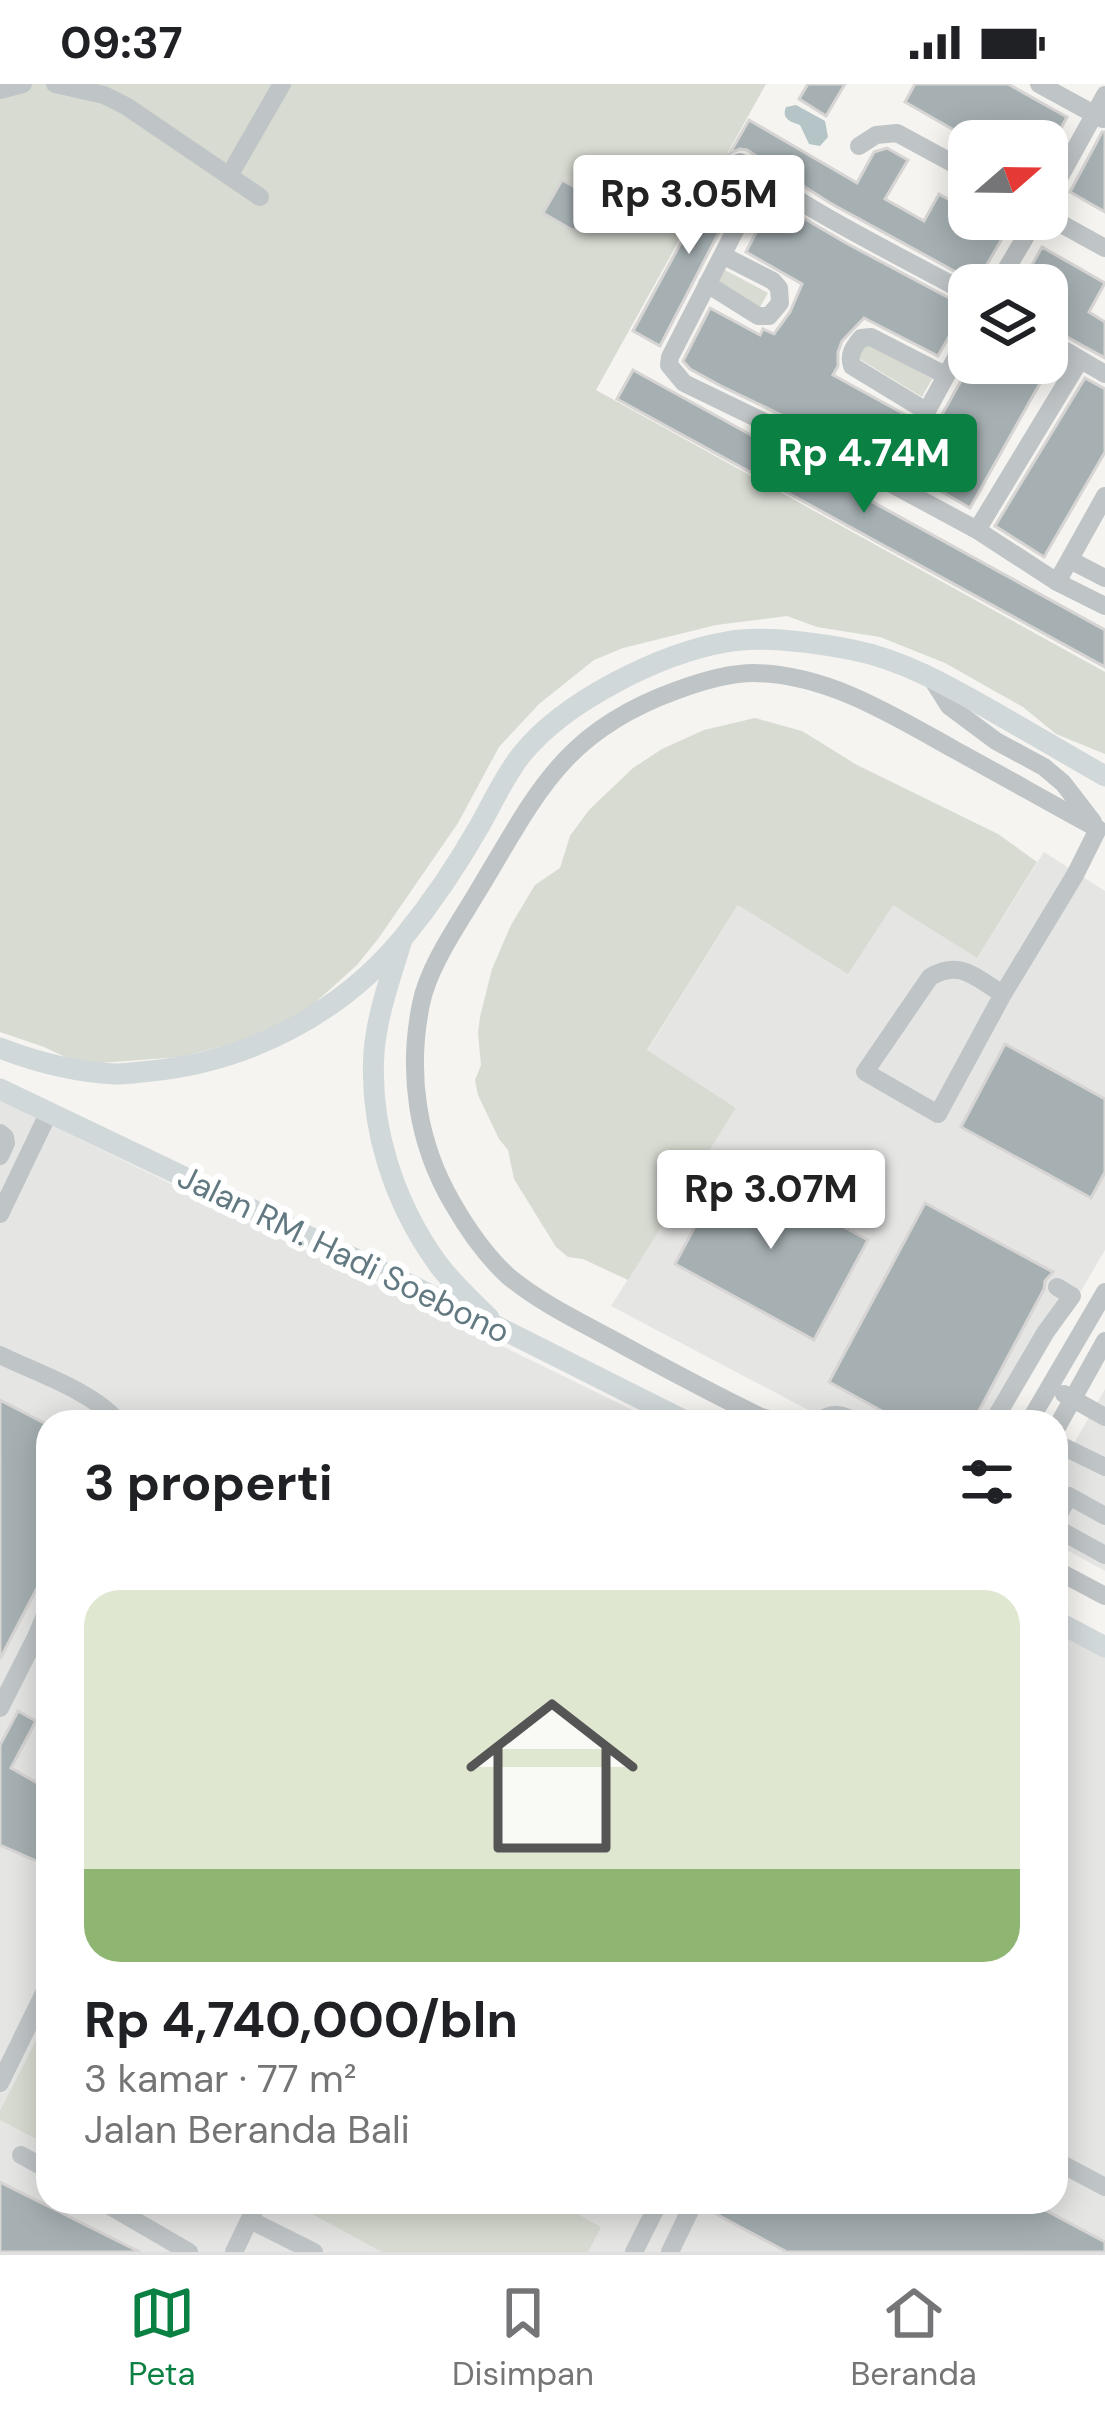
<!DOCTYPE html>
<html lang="id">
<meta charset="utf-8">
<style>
:root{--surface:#fff;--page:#f2f2f2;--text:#202124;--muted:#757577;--line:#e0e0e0;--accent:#0b8043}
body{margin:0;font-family:"DM Sans",sans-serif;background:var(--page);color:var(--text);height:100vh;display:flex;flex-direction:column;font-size:45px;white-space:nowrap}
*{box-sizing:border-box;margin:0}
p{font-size:39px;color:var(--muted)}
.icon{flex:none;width:66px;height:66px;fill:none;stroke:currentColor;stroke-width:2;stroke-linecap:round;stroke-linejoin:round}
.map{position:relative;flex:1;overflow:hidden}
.panel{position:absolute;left:36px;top:1326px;width:1032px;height:804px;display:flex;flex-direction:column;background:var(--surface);border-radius:36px;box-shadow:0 6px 30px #0003}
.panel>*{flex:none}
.needle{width:78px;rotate:70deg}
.fabs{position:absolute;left:948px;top:36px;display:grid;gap:24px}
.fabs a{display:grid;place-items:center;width:120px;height:120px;border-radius:24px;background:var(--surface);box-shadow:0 6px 30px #0003;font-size:60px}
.price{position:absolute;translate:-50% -102px;padding:0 27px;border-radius:12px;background:#fff;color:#222;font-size:39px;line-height:78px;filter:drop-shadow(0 3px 6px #0008)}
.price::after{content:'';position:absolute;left:50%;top:72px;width:36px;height:27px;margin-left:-18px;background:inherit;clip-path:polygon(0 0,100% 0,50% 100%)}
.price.on{background:var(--accent);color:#fff}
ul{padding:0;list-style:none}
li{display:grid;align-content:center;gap:24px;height:636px;padding:0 48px}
li span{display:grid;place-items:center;height:372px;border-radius:36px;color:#555}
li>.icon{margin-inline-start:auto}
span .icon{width:216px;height:216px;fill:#fffc;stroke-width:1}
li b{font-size:51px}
h2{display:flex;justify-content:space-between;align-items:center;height:144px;padding:0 48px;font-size:51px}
.status{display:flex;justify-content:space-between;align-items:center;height:84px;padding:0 60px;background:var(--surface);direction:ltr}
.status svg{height:33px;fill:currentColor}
.tab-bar{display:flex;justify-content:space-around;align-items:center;height:168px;border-top:3px solid var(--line);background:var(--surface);font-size:33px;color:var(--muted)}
.tab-bar a{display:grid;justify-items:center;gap:6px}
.tab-bar .on{color:var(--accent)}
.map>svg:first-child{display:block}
.built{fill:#e5e5e4}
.green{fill:#d7dbd1}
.water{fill:#b5c4c6}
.building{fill:#a6b0b3;stroke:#d6d5d3;stroke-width:3}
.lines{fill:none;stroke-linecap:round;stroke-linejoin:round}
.minor{stroke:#bfc4c6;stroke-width:18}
.major{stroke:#d1d8da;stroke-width:21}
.labels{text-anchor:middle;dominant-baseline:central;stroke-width:12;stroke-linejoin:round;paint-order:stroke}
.street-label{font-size:33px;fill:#637982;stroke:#fff}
</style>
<div class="status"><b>09:37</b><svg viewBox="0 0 49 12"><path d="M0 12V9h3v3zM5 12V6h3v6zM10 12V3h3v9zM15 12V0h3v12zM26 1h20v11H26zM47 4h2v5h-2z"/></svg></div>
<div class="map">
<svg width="1105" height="2168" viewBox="0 0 1105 2168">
<rect width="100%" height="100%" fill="#f5f4f0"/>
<g class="built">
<path d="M 1044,768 L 1105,807 L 1105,1166 L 1004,1338 L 831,1338 L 611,1222 L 736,1024 L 647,967 L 739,820 L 893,820 L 977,874 Z"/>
<path d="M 0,1016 L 657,1338 L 48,1338 L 48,2118 L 1056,2118 L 1056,1546 L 1105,1572 L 1105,2168 L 0,2168 Z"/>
<path d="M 1105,1305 L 1105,1487 L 1056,1460 L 1056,1391 Z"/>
</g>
<g class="green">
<path d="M 0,0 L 766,0 L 596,306 L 1105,588 L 1105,670 L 1056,650 L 1023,623 L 945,579 L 880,553 L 817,543 L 787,532 L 716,541 L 623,564 L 594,576 L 539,620 L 499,663 L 458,739 L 378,855 L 357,881 L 305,928 L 265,951 L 180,973 L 100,979 L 76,978 L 44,963 L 0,948 Z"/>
<path d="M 723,185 L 768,209 L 759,225 L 715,200 Z"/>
<path d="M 867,259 L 932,295 L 922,313 L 858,274 Z"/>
<path d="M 755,634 L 802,647 L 857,681 L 998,750 L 1037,778 L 977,874 L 893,821 L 848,890 L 738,821 L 647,966 L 736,1024 L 628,1196 L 583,1175 L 568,1173 L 556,1163 L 514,1095 L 508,1066 L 499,1055 L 478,1011 L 475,996 L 481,981 L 478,949 L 480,933 L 492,885 L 511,841 L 535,801 L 560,784 L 570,752 L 589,726 L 633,684 L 662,665 L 704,646 Z"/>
<path d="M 48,1933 L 48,2061 L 0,2036 L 0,2027 Z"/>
<path d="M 290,2118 L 556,2118 L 601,2143 L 588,2168 L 382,2168 Z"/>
</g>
<path class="water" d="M 796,21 L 825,37 L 828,53 L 820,62 L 809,60 L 800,41 C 791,38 781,35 786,23 Z"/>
<g class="building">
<path d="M 808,0 L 845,0 L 826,32 L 799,15 Z"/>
<path d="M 915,0 L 1008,0 L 1067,33 L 1054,57 L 973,57 L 905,18 Z"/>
<path d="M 749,36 L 857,99 L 874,68 L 887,64 L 908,76 L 885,115 L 924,137 L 939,110 L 969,127 L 969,135 L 983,135 L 1006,148 L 976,199 L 830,119 L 747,66 L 740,65 L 730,69 Z"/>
<path d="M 1102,48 L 1105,48 L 1105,128 L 1070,108 Z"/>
<path d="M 727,74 L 728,85 L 745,98 L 660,262 L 633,247 Z"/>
<path d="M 562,96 L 593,113 L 574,147 L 543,129 Z"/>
<path d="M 778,119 L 846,159 L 966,223 L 938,272 L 864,234 L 842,257 L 838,268 L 838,282 L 833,291 L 906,331 L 881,379 L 721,302 L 690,285 L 683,277 L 710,224 L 760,251 L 763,245 L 774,250 L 790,228 L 802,200 L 746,168 L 759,143 L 764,145 Z"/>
<path d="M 1042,163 L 1105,199 L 1089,228 L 1105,238 L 1105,274 L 1047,242 L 1047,201 L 1021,201 Z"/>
<path d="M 971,279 L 1022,279 L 1044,292 L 970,424 L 909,389 Z"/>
<path d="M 633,286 L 1105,546 L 1105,583 L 617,315 Z"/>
<path d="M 1085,294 L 1105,305 L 1105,368 L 1044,473 L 995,442 Z"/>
<path d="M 1005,960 L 1105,1015 L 1105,1088 L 1091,1114 L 961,1043 Z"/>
<path d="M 728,1080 L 868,1156 L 814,1256 L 675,1180 Z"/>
<path d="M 925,1119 L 1053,1188 L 1045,1197 L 1044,1205 L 973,1338 L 902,1338 L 829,1298 Z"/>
<path d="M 0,1316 L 48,1341 L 48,1483 L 0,1575 Z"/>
<path d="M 18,1627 L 36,1637 L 11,1684 L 48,1705 L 48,1782 L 0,1761 L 0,1661 Z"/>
<path d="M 0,2098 L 140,2168 L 0,2168 Z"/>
<path d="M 723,2118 L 1030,2118 L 1105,2158 L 1105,2168 L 787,2168 L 716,2130 Z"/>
</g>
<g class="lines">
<g class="minor">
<path d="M 55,0 L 104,11 L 126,22 L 260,113"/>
<path d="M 1039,0 L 1103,35"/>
<path d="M 0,6 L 23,0"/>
<path d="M 859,62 L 876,51 L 897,49 L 969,88"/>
<path d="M 740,78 C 811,129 892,168 969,210"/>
<path d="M 229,92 L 282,0"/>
<path d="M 762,94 L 670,273 L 669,281 L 684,299 L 888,398 L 977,446 L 1080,276"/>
<path d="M 1047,116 L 1105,11"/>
<path d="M 1047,132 L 1105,164"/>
<path d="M 707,200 L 758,232 L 769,232 L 780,219 L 779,204 L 773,197 L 724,172"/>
<path d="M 997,201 L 1036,135"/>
<path d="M 1047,256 L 1105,290"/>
<path d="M 926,327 L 852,282 C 848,270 854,263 861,254 L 871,253 L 945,291"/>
<path d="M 888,398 L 969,250"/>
<path d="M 977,446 L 1057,498 L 1105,522"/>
<path d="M 1070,476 L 1105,494"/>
<path d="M 1057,498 L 1105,412"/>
<path d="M 930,592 L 949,622 L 996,657 L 1044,683 L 1063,699 L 1093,738"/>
<path d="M 0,1049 L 5,1053 L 6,1059 L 0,1072"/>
<path d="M 0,1130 L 49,1028"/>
<path d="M 0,1271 C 34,1288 95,1308 118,1338"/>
<path d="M 1064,1310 L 1105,1333"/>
<path d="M 761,1333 C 709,1308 659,1281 608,1253 C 574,1235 538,1217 508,1192 C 486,1172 468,1146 453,1120 C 417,1059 407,989 421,920 C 428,883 459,839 478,807 C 536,711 562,648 675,607 C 699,598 729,589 754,589 C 828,590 894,632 955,666 C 1003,692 1050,719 1098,745 L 1075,791 L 1003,910 L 938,1030 L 865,988 L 930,893 C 961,875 975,894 1003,910"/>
<path d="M 680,1338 L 682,1335 L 742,1336 L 761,1333 L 781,1338"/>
<path d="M 819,1338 C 832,1327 843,1330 856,1338"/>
<path d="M 993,1338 L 1045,1249 L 1072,1212 L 1057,1203"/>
<path d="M 1029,1338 L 1105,1208"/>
<path d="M 1056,1345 L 1105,1257"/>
<path d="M 1056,1359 L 1105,1383"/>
<path d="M 1056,1435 L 1069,1412 L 1105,1432"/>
<path d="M 1056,1444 L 1105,1471"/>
<path d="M 1056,1486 L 1105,1512"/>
<path d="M 48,1524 L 37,1551 L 48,1557"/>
<path d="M 0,1624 L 37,1551"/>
<path d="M 0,1999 L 48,1901"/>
<path d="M 21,2071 L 48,2086"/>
<path d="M 1056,2077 L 1105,2103"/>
<path d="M 103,2118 L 189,2168"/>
<path d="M 250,2136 L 314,2168"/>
<path d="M 234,2168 L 258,2118"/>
<path d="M 634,2168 L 659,2118"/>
<path d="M 670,2168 L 694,2118"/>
</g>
<g class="major">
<path d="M 401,859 C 390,895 377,931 374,968 C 369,1043 394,1119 438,1180 C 452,1199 472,1217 489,1234"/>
<path d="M 0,964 C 36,978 76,988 115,990 C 127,990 140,988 151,987 C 249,977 340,930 403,854 C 430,821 459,778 480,741 C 493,718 505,691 522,670 C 565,617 659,570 726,558 C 763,551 816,559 853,566 C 904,576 950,603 994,628 C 1031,649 1068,671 1105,692"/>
<path d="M 0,1005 L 498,1243 L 687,1338"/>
<path d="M 1056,1537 L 1105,1563"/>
</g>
</g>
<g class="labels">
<g class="street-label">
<text transform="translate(344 1170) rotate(26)">Jalan RM. Hadi Soebono</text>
</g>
</g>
</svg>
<div class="fabs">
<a><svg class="needle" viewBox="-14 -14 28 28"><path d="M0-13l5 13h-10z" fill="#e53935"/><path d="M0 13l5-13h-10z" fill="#757577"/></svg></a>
<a><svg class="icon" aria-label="layers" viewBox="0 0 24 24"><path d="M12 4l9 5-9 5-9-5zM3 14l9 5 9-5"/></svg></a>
</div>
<b class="price" style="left:689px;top:173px">Rp 3.05M</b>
<b class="price on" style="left:864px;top:432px">Rp 4.74M</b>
<b class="price" style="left:771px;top:1168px">Rp 3.07M</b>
<section class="panel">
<h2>3 properti<svg class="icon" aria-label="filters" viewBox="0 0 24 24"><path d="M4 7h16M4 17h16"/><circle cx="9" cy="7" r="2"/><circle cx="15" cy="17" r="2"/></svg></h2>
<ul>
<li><span style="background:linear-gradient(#dfe7d0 75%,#8fb573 0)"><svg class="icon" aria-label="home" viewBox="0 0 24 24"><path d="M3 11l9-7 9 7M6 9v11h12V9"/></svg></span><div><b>Rp 4,740,000/bln</b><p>3 kamar · 77 m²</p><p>Jalan Beranda Bali</p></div></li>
</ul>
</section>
</div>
<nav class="tab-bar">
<a class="on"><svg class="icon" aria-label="map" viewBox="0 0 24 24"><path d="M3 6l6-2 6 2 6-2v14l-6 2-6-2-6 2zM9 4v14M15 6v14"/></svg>Peta</a>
<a><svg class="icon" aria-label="saved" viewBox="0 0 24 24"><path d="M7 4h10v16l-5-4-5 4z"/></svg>Disimpan</a>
<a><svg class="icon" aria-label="home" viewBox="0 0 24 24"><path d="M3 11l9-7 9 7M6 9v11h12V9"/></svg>Beranda</a>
</nav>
